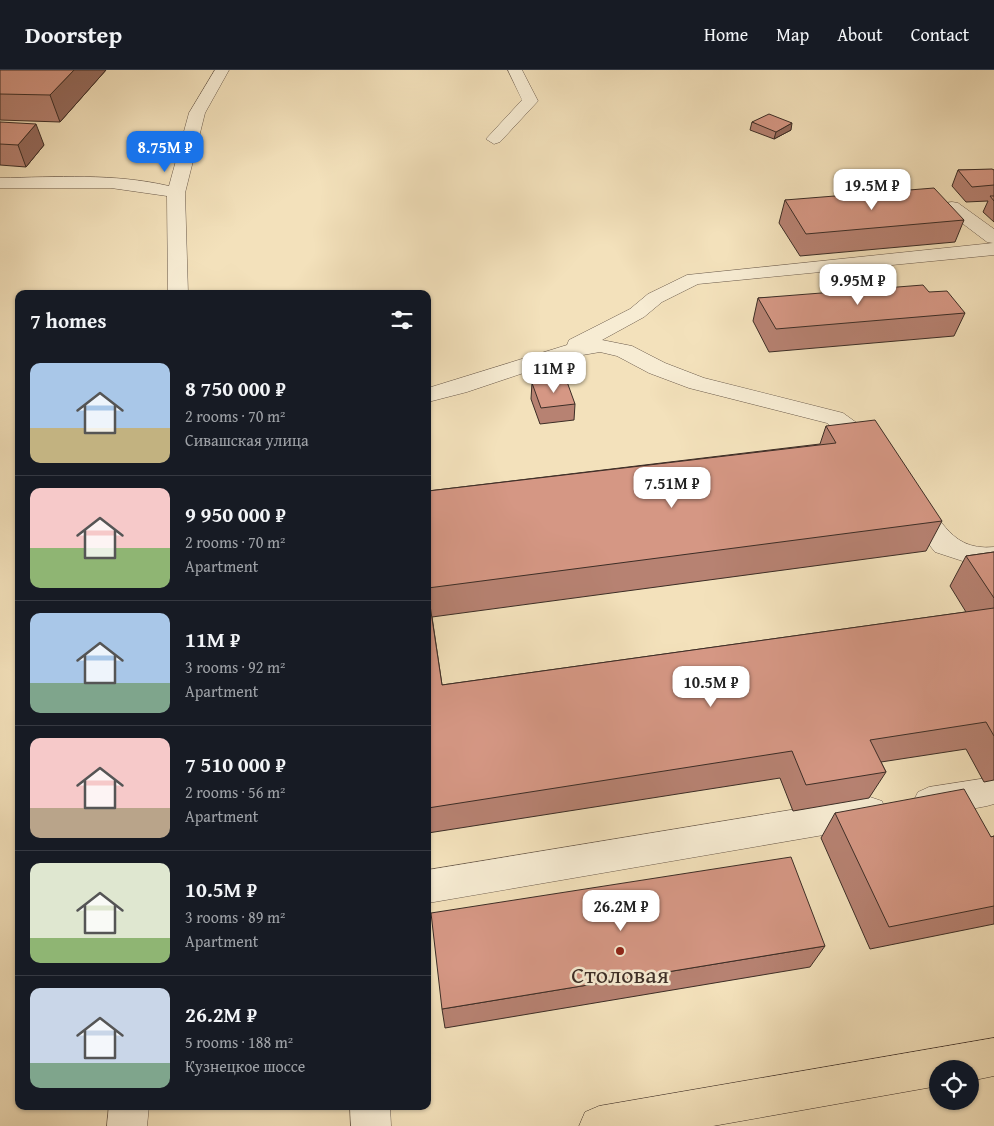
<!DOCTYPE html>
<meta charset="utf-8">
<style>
:root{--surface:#171b24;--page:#20242c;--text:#f1f3f6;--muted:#9ea1a6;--line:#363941;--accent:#1a73e8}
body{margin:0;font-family:"Gentium Book Plus",serif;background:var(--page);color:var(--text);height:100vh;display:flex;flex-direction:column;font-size:19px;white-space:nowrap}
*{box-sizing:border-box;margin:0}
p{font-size:16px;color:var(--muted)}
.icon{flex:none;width:28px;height:28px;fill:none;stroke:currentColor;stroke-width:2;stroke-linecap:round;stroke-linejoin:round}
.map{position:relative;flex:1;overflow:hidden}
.drawer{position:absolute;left:15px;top:220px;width:416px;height:820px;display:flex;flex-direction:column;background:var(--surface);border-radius:10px;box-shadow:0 1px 4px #0004}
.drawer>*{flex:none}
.controls{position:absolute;left:929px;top:990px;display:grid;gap:10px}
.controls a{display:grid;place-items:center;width:50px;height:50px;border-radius:50%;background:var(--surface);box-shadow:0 1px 4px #0004;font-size:25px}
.price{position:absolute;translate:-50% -42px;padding:0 11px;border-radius:10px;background:#fff;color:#222;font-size:16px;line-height:32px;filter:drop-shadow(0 1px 2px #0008)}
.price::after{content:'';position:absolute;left:50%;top:30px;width:15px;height:11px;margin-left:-8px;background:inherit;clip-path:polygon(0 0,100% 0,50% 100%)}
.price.on{background:var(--accent);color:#fff}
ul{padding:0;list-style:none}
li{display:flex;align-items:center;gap:15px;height:125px;padding:0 15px}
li+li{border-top:1px solid var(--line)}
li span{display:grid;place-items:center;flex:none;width:140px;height:100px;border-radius:10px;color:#555}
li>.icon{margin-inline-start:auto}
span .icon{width:60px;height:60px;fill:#fffc;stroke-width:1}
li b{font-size:21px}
h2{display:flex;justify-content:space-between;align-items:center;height:60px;padding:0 15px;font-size:21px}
header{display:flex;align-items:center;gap:30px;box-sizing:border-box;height:70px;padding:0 25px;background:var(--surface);border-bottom:1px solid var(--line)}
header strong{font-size:24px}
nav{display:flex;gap:28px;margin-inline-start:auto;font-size:18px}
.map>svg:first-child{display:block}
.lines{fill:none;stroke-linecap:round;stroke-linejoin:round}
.minor-casing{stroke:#6a5a4b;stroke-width:1}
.major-casing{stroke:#3c2d26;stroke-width:1}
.minor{fill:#f7ecd3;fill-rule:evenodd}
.major{fill:#f3e1bb;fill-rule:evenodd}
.wall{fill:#b78272;stroke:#3c2d26}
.shaded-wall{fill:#956a5c;stroke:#3c2d26}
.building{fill:#d59784;stroke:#3c2d26}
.poi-dot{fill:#8f2418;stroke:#f7ecd3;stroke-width:2}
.labels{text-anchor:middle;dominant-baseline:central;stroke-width:5;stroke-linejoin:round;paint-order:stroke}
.near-poi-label{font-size:24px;fill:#3c2d26;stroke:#f7ecd3}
</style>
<header>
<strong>Doorstep</strong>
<nav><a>Home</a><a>Map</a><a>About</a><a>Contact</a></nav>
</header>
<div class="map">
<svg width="994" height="1056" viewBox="0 0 994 1056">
<rect width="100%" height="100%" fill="#f3e1bb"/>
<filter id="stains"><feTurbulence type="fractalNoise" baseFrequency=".004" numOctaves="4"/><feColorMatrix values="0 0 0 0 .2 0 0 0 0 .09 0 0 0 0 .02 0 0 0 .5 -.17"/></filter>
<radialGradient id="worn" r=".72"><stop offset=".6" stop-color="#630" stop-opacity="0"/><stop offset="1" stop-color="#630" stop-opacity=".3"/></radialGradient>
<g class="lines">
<defs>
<g id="minor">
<path d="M 215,0 L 229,0 L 205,43 L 185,123 L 188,224 L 168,224 L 167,126 L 111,118 L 0,118 L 0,108 C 56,107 114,103 169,116 L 189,43 Z"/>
<path d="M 508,0 L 522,0 L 538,31 L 500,72 L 494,74 L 486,69 L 522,30 Z"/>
<path d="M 952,132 L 958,133 L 994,159 L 994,185 L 698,214 L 662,232 L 644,247 L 602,270 L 632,276 L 665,293 L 704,308 L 843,343 L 875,366 L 885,380 L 881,386 L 873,388 L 865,386 L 859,378 L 827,353 L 689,318 L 649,303 L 617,286 L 600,282 L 571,287 L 467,322 L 428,332 L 428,318 L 567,275 L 569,270 L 630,239 L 648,224 L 687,205 L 993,173 L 987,172 L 946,141 L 943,137 L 946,133 Z"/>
<path d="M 911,427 C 943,436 943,482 994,477 L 994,497 L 984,498 L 935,482 L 898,436 L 902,430 Z"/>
<path d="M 987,708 L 994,710 L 994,734 L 987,736 L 929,747 L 918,742 L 913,732 L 918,722 L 929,717 Z"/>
<path d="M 870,727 L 882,731 L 886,742 L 882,753 L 870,757 L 428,833 L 428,800 Z"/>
<path d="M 109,1036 L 149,1036 L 147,1056 L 107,1056 Z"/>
<path d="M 350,1036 L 390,1036 L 391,1056 L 351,1056 Z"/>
</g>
<path id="major" d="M 994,968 L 994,1006 L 970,1011 L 970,999 L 938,999 L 938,1016 L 713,1056 L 579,1056 L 585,1042 L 599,1036 Z"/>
</defs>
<use href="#minor" class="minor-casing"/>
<use href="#major" class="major-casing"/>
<use href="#minor" class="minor"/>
<use href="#major" class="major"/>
</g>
<g class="wall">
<path d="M 0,0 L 106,0 L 60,52 L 0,50 Z"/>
<path d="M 0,52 L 44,75 L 26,97 L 0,95 Z"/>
<path d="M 752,52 L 791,60 L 774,69 L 750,60 Z"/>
<path d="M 958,100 L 994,100 L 994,152 L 983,142 L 988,131 L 966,132 L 952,116 Z"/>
<path d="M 785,130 L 964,150 L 955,172 L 800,186 L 779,153 Z"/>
<path d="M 929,222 L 965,243 L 954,266 L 769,282 L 753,251 L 758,228 Z"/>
<path d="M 532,313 L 575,334 L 574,350 L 540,354 L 531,329 Z"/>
<path d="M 826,356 L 942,451 L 926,481 L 432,547 L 442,615 L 966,542 L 950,516 L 966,486 L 994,482 L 994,710 L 984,712 L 966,679 L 881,692 L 886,702 L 869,728 L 793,741 L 780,708 L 428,763 L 428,421 L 820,374 Z"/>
<path d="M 835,743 L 991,767 L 994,766 L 994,854 L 870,879 L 821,768 Z"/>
<path d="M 825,876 L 810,897 L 445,958 L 442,939 Z"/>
</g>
<g class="shaded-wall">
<path d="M 74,0 L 106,0 L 60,52 L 50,25 Z"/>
<path d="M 792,53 L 791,60 L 774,69 L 776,62 Z"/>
<path d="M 36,54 L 44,75 L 26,97 L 18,75 Z"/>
</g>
<g class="building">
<path d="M 0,0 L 74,0 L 50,25 L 0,24 Z"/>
<path d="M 769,44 L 792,53 L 776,62 L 752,52 Z"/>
<path d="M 0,52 L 36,54 L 18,75 L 0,74 Z"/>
<path d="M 992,99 L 994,100 L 994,115 L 972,117 L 958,100 Z"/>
<path d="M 934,118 L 964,150 L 806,164 L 785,130 Z"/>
<path d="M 990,126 L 994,126 L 994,131 Z"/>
<path d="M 923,215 L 929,222 L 947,221 L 965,243 L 776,259 L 758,228 Z"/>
<path d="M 566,309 L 575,334 L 541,338 L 532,313 Z"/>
<path d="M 875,350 L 942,451 L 428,518 L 428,421 L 836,373 L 826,356 Z"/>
<path d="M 994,482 L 994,528 L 966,486 Z"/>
<path d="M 428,522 L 442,615 L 994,538 L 994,666 L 986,652 L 870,670 L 886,702 L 806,715 L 792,681 L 428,738 Z"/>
<path d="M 964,719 L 991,767 L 994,766 L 994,836 L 889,857 L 835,743 Z"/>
<path d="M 791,787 L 825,876 L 442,939 L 431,843 Z"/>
</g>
<circle class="poi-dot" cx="620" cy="881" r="5"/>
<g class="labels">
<g class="near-poi-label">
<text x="620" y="904">Столовая</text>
</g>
</g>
<rect width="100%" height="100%" filter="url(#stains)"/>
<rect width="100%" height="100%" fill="url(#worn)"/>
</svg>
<div class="controls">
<a><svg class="icon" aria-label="locate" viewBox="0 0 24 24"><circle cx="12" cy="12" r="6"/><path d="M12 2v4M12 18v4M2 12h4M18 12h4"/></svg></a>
</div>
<b class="price on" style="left:165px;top:103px">8.75M ₽</b>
<b class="price" style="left:872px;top:141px">19.5M ₽</b>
<b class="price" style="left:858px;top:236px">9.95M ₽</b>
<b class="price" style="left:554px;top:324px">11M ₽</b>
<b class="price" style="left:672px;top:439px">7.51M ₽</b>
<b class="price" style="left:711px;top:638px">10.5M ₽</b>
<b class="price" style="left:621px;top:862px">26.2M ₽</b>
<section class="drawer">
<h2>7 homes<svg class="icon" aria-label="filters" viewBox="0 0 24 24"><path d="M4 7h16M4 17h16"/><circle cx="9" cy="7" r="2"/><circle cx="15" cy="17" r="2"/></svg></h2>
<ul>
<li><span style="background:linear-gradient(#a9c7e8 65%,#c2b280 0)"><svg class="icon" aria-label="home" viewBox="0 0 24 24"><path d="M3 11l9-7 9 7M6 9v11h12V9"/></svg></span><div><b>8 750 000 ₽</b><p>2 rooms · 70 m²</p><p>Сивашская улица</p></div></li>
<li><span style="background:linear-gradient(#f6c9c9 60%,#8fb573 0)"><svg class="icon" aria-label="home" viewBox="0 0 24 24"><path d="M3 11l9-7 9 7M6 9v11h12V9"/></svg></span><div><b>9 950 000 ₽</b><p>2 rooms · 70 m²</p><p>Apartment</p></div></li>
<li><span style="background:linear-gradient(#a9c7e8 70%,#7fa58c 0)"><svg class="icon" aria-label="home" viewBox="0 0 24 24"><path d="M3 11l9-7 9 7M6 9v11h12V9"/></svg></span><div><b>11M ₽</b><p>3 rooms · 92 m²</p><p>Apartment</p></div></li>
<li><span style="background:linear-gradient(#f6c9c9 70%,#b9a48a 0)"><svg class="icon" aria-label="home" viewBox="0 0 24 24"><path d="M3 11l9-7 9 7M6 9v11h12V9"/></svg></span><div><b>7 510 000 ₽</b><p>2 rooms · 56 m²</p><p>Apartment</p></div></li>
<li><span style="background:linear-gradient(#dfe7d0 75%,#8fb573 0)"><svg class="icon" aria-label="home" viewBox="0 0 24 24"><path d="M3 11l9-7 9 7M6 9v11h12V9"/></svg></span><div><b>10.5M ₽</b><p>3 rooms · 89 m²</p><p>Apartment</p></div></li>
<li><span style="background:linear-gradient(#c9d6e8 75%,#7fa58c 0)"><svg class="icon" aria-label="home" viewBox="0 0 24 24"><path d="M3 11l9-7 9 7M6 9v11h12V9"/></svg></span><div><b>26.2M ₽</b><p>5 rooms · 188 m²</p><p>Кузнецкое шоссе</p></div></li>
</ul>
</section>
</div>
